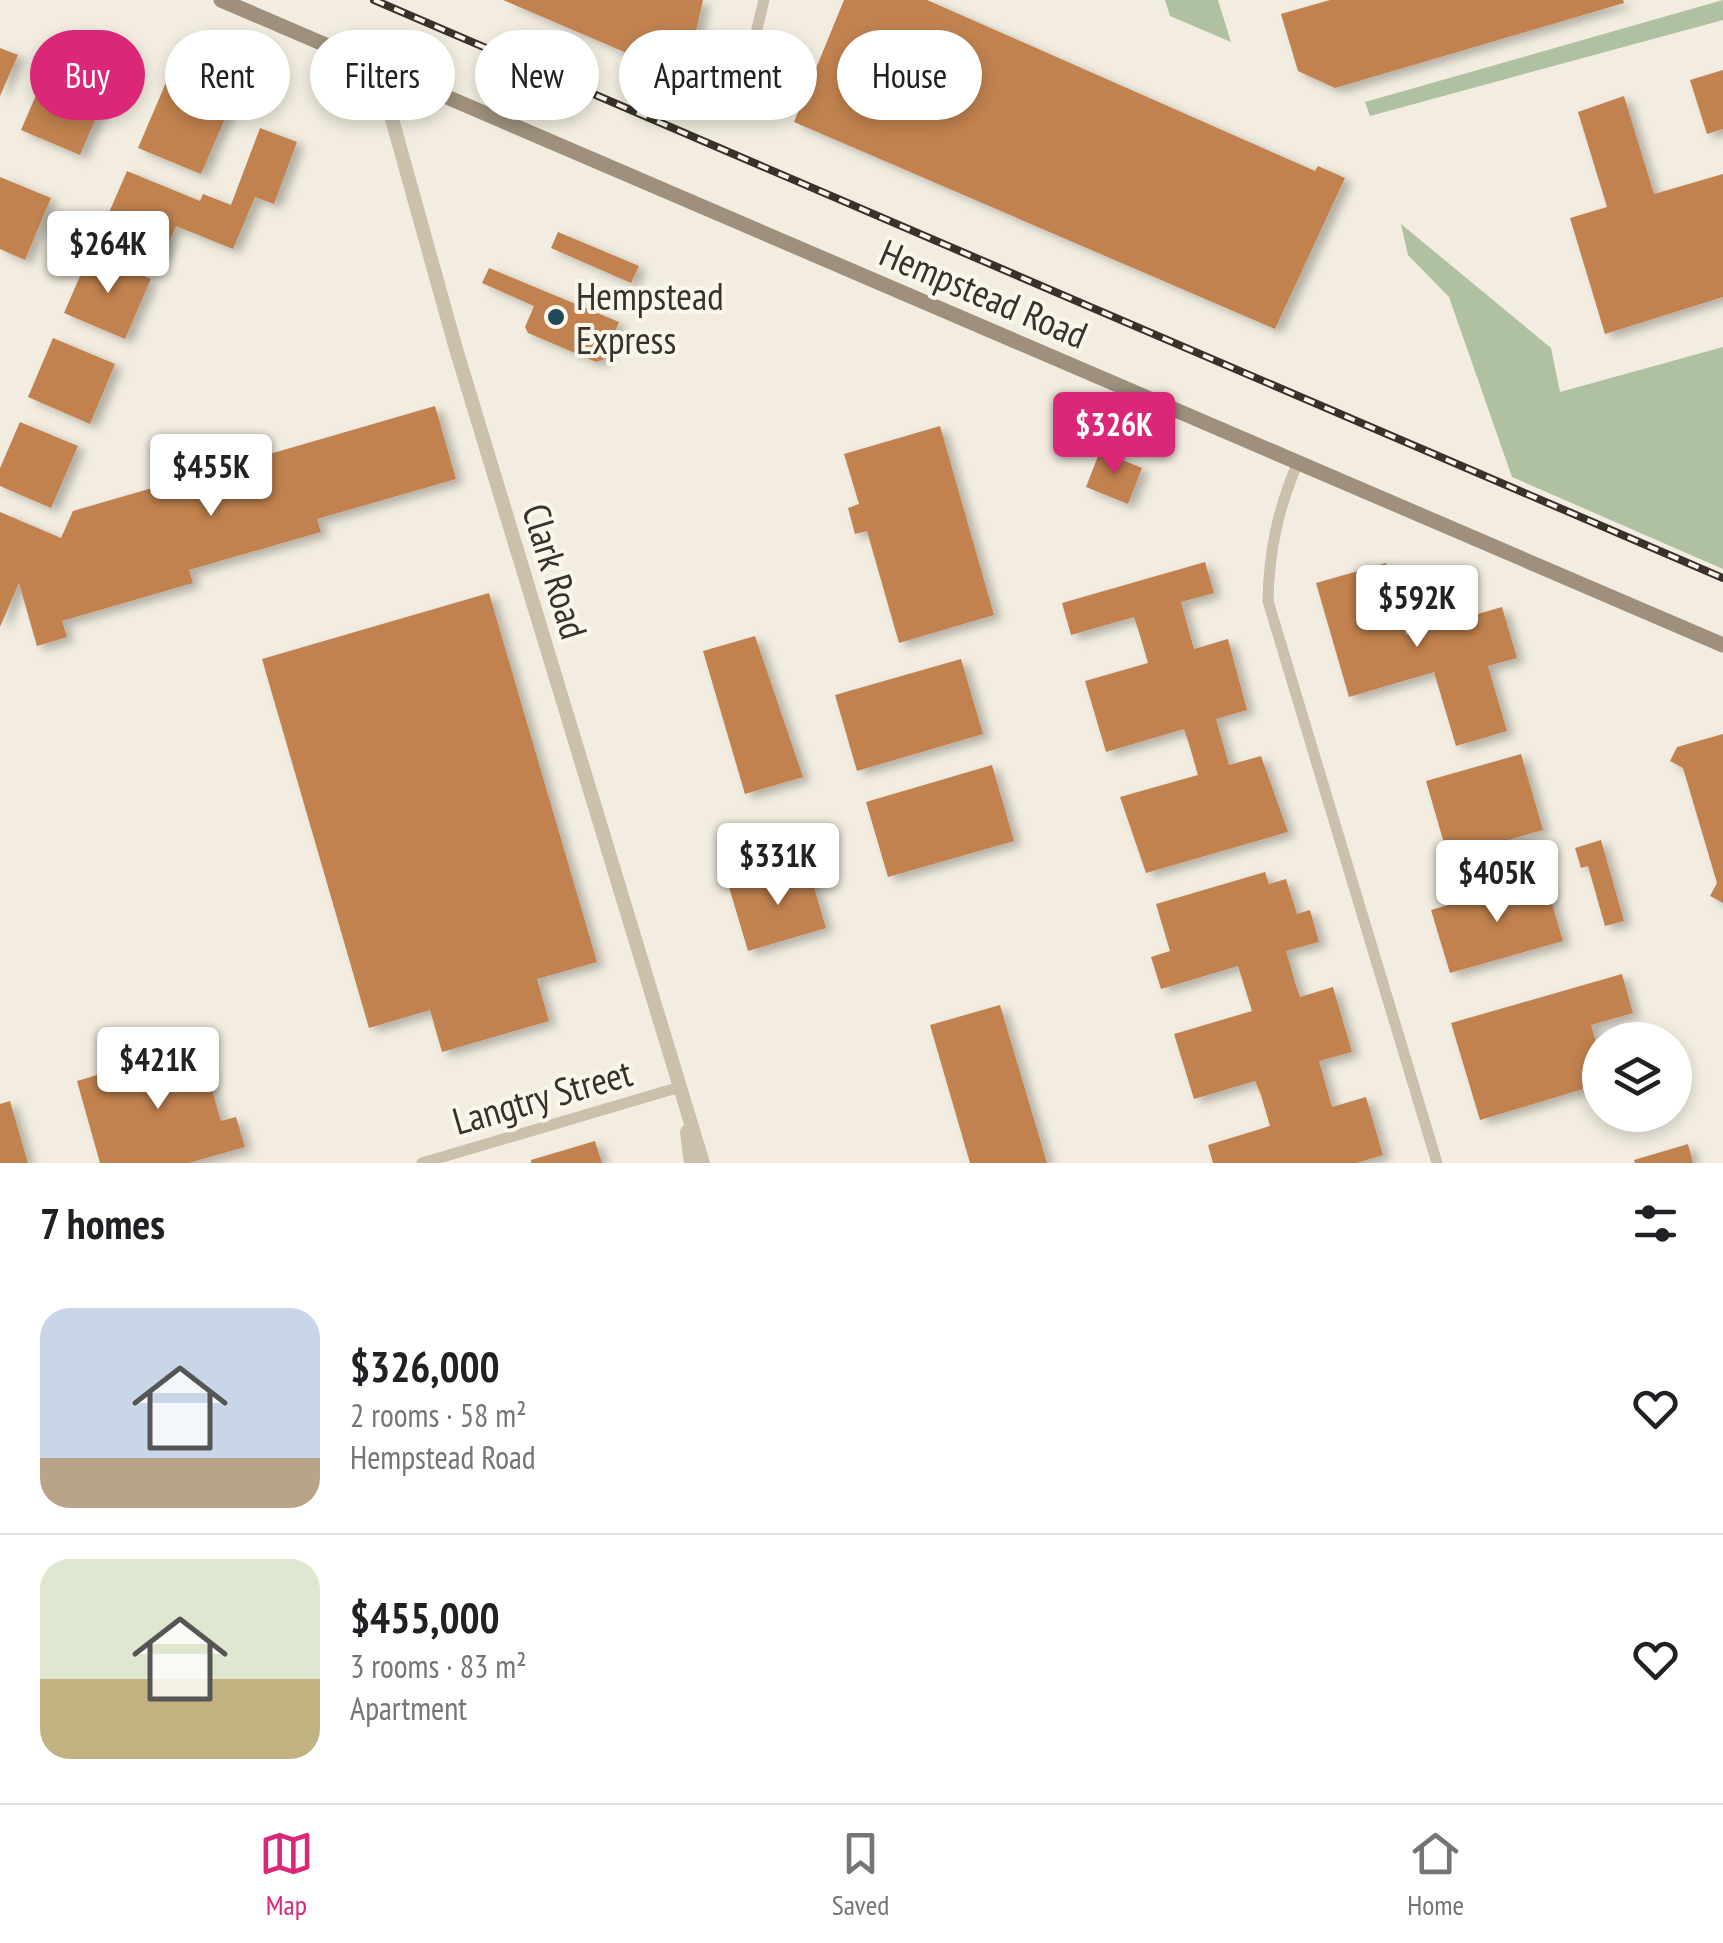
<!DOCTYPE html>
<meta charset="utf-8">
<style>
:root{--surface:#fff;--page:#f2f2f2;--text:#202124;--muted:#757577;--line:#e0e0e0;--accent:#db2777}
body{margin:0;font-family:"PT Sans Narrow",sans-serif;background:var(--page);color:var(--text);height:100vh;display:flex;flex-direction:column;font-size:38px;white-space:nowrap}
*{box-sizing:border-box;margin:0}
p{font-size:32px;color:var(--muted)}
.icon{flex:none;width:55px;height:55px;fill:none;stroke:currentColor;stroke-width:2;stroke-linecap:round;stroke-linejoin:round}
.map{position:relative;height:1163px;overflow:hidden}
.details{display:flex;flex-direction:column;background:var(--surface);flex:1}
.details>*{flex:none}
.hud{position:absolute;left:30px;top:30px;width:1000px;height:90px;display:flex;gap:20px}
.buttons{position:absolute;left:1582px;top:1022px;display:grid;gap:20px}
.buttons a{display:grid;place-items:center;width:110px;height:110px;border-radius:50%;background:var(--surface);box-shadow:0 5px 15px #0003;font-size:50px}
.price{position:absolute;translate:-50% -85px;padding:0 22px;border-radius:10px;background:#fff;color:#222;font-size:32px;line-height:65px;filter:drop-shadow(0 2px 5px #0008)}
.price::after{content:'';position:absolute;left:50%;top:60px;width:30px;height:22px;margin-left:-15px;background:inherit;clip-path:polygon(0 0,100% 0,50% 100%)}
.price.active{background:var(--accent);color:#fff}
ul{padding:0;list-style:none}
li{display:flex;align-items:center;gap:30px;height:250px;padding:0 40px}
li+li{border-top:2px solid var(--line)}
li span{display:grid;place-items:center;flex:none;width:280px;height:200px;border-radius:30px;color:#555}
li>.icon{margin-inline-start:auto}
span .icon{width:120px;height:120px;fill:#fffc;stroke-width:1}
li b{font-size:42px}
h2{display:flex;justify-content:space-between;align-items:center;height:120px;padding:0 40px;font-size:42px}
.chip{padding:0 35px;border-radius:45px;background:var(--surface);box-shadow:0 5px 15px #0003;font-size:35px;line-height:90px}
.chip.active{background:var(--accent);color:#fff}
.tab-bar{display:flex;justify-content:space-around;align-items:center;height:140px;border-top:2px solid var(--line);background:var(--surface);font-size:28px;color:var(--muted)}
.tab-bar a{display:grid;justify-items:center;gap:5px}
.tab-bar .active{color:var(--accent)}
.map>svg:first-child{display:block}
.green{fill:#afc1a0}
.building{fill:#c1824f;filter:url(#shadow)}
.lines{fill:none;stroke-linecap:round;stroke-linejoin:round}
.minor{stroke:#cac0ac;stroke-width:11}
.tertiary{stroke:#cac0ac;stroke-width:14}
.secondary{stroke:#9e907d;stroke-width:15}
.rail-casing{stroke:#39322b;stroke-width:8}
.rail{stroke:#faf6ec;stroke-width:4;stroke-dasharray:11;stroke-linecap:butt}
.poi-dot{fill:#214a59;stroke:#faf6ec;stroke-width:4}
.labels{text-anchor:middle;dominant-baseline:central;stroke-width:8;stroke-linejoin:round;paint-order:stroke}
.street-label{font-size:38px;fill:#39322b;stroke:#faf6ec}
.poi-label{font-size:38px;fill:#39322b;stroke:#faf6ec;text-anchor:start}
</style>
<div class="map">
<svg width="1723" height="1163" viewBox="0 0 1723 1163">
<defs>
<filter id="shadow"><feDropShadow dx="7" dy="4.5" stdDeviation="5" flood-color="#0004"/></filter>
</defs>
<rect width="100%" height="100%" fill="#f2ede0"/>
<g class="green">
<path d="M 1165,0 L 1218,0 L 1231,42 L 1170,16 Z"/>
<path d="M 1723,0 L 1723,20 L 1370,116 L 1365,102 Z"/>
<path d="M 1401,224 L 1551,348 L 1560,392 L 1723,347 L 1723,569 L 1512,477 L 1449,297 L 1408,255 Z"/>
</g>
<g class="building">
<path d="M 503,0 L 703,0 L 694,40 L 636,57 Z"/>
<path d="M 844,0 L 927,0 L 1315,171 L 1318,166 L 1345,178 L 1275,329 L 794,122 Z"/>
<path d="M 1330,0 L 1623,0 L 1624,3 L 1335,88 L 1298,71 L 1281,14 Z"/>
<path d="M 59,42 L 118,67 L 80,155 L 21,130 Z"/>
<path d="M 0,48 L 18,55 L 0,96 Z"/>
<path d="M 177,57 L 240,84 L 201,174 L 138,148 Z"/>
<path d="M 1723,70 L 1723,129 L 1707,134 L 1690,80 Z"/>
<path d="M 1624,96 L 1654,194 L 1723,174 L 1723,297 L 1605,334 L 1570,218 L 1607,207 L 1578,112 Z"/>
<path d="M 260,128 L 297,142 L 274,204 L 255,197 L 233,249 L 176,226 L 163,257 L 101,231 L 127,171 L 200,201 L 203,194 L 231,205 Z"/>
<path d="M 0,177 L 51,198 L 25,260 L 0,249 Z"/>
<path d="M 558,232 L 639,266 L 631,283 L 551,248 Z"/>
<path d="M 90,253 L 151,279 L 125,339 L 64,313 Z"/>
<path d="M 489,268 L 619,322 L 603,360 L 596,362 L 528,333 L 525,327 L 534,306 L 482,283 Z"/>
<path d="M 53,338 L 115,364 L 90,424 L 28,397 Z"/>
<path d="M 435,406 L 456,479 L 317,519 L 321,532 L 189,570 L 193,583 L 62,621 L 67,637 L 37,646 L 19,583 L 0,627 L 0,512 L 61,538 L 73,511 Z"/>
<path d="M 20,422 L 78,446 L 51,508 L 0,486 L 0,468 Z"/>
<path d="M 940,426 L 994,615 L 899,643 L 867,531 L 855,534 L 848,508 L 859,504 L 844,454 Z"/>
<path d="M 1100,451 L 1142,468 L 1128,504 L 1086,487 Z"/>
<path d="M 1205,562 L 1214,593 L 1181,602 L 1194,649 L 1228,639 L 1247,710 L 1216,719 L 1229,765 L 1261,756 L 1288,832 L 1146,873 L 1120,797 L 1198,775 L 1189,744 L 1184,729 L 1106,752 L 1085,681 L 1148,663 L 1139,632 L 1134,617 L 1071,635 L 1062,603 Z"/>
<path d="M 1386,563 L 1406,635 L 1502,607 L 1517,658 L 1488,666 L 1507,731 L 1456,746 L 1434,672 L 1349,697 L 1316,583 Z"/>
<path d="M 489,593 L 597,962 L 537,979 L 549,1021 L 442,1052 L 430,1010 L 369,1028 L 262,659 Z"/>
<path d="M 755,636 L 803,777 L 745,794 L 703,651 Z"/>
<path d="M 961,659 L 983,734 L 857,771 L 835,695 Z"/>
<path d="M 1723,734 L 1723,903 L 1710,896 L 1717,883 L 1683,768 L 1670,761 L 1677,747 Z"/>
<path d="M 1521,754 L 1543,830 L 1448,857 L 1426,781 Z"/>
<path d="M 992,765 L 1014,841 L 888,877 L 866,802 Z"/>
<path d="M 1601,840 L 1624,921 L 1605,926 L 1588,866 L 1581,868 L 1575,848 Z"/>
<path d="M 807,864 L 826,928 L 748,951 L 729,887 Z"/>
<path d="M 1265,872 L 1269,884 L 1286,879 L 1297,914 L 1310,910 L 1319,942 L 1286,951 L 1295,982 L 1300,997 L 1333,987 L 1352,1052 L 1319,1061 L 1332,1107 L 1366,1097 L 1383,1155 L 1357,1163 L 1213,1163 L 1208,1145 L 1270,1126 L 1261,1095 L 1255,1081 L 1194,1099 L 1174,1034 L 1252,1011 L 1238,966 L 1161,989 L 1151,957 L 1170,951 L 1156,904 Z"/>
<path d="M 1544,877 L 1563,941 L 1450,973 L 1431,910 Z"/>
<path d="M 1622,974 L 1633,1013 L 1591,1025 L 1600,1056 L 1600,1084 L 1480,1120 L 1451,1023 Z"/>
<path d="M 1000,1005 L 1047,1163 L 970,1163 L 930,1025 Z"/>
<path d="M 199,1045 L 221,1121 L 236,1117 L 245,1147 L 189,1163 L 100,1163 L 77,1081 Z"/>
<path d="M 10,1101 L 28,1163 L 0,1163 L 0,1104 Z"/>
<path d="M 595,1141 L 602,1163 L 531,1163 L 531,1160 Z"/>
<path d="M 1688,1144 L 1693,1163 L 1635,1163 L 1634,1160 Z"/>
</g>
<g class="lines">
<g class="minor">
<circle cx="726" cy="77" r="21"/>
<path d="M 737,60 L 754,41 L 764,0"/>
<path d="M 1298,462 C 1278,509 1269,550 1268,601 L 1437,1163"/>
<path d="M 422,1163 L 680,1087"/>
</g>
<g class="tertiary">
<path d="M 385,69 L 392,119 L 456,349 L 703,1163"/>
<path d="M 687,1132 L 691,1163"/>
</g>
<path class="secondary" d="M 221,0 L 1723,645"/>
<defs>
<path id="rail" d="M 374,0 L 1723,578"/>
</defs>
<use href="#rail" class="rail-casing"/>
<use href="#rail" class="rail"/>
</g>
<circle class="poi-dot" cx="556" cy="317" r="10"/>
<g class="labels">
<g class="street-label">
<text transform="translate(984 293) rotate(23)">Hempstead Road</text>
<text transform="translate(556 571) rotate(73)">Clark Road</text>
<text transform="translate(542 1096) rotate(-16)">Langtry Street</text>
</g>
<g class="poi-label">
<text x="576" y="295">Hempstead<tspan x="576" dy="44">Express</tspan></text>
</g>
</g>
</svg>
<div class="buttons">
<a><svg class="icon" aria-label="layers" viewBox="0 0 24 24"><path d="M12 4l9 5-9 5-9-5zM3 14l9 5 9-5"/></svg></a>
</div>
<b class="price" style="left:108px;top:296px">$264K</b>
<b class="price active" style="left:1114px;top:477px">$326K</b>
<b class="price" style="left:211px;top:519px">$455K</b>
<b class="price" style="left:1417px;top:650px">$592K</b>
<b class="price" style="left:778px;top:908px">$331K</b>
<b class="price" style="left:1497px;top:925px">$405K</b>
<b class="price" style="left:158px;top:1112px">$421K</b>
<div class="hud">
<a class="chip active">Buy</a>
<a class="chip">Rent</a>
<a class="chip">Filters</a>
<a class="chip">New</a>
<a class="chip">Apartment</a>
<a class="chip">House</a>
</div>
</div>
<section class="details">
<h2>7 homes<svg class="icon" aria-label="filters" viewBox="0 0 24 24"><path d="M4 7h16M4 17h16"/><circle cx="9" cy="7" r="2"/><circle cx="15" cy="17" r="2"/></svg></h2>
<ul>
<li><span style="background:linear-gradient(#c9d6e8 75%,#b9a48a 0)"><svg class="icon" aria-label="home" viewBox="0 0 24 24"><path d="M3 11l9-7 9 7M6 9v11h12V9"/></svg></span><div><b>$326,000</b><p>2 rooms · 58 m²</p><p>Hempstead Road</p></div><svg class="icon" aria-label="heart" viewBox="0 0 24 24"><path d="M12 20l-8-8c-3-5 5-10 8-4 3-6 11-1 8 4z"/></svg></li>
<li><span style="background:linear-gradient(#dfe7d0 60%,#c2b280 0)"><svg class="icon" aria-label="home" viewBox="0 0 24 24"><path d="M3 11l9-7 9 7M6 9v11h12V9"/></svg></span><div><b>$455,000</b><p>3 rooms · 83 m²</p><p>Apartment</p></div><svg class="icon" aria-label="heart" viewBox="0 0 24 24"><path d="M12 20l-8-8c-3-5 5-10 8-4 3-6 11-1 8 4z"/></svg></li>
</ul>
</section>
<nav class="tab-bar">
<a class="active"><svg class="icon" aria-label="map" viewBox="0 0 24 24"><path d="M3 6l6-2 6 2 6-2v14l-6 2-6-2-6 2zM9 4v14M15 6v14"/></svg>Map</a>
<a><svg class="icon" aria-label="saved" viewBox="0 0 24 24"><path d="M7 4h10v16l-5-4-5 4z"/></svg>Saved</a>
<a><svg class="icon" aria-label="home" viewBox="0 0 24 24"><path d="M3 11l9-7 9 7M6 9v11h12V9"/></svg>Home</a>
</nav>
